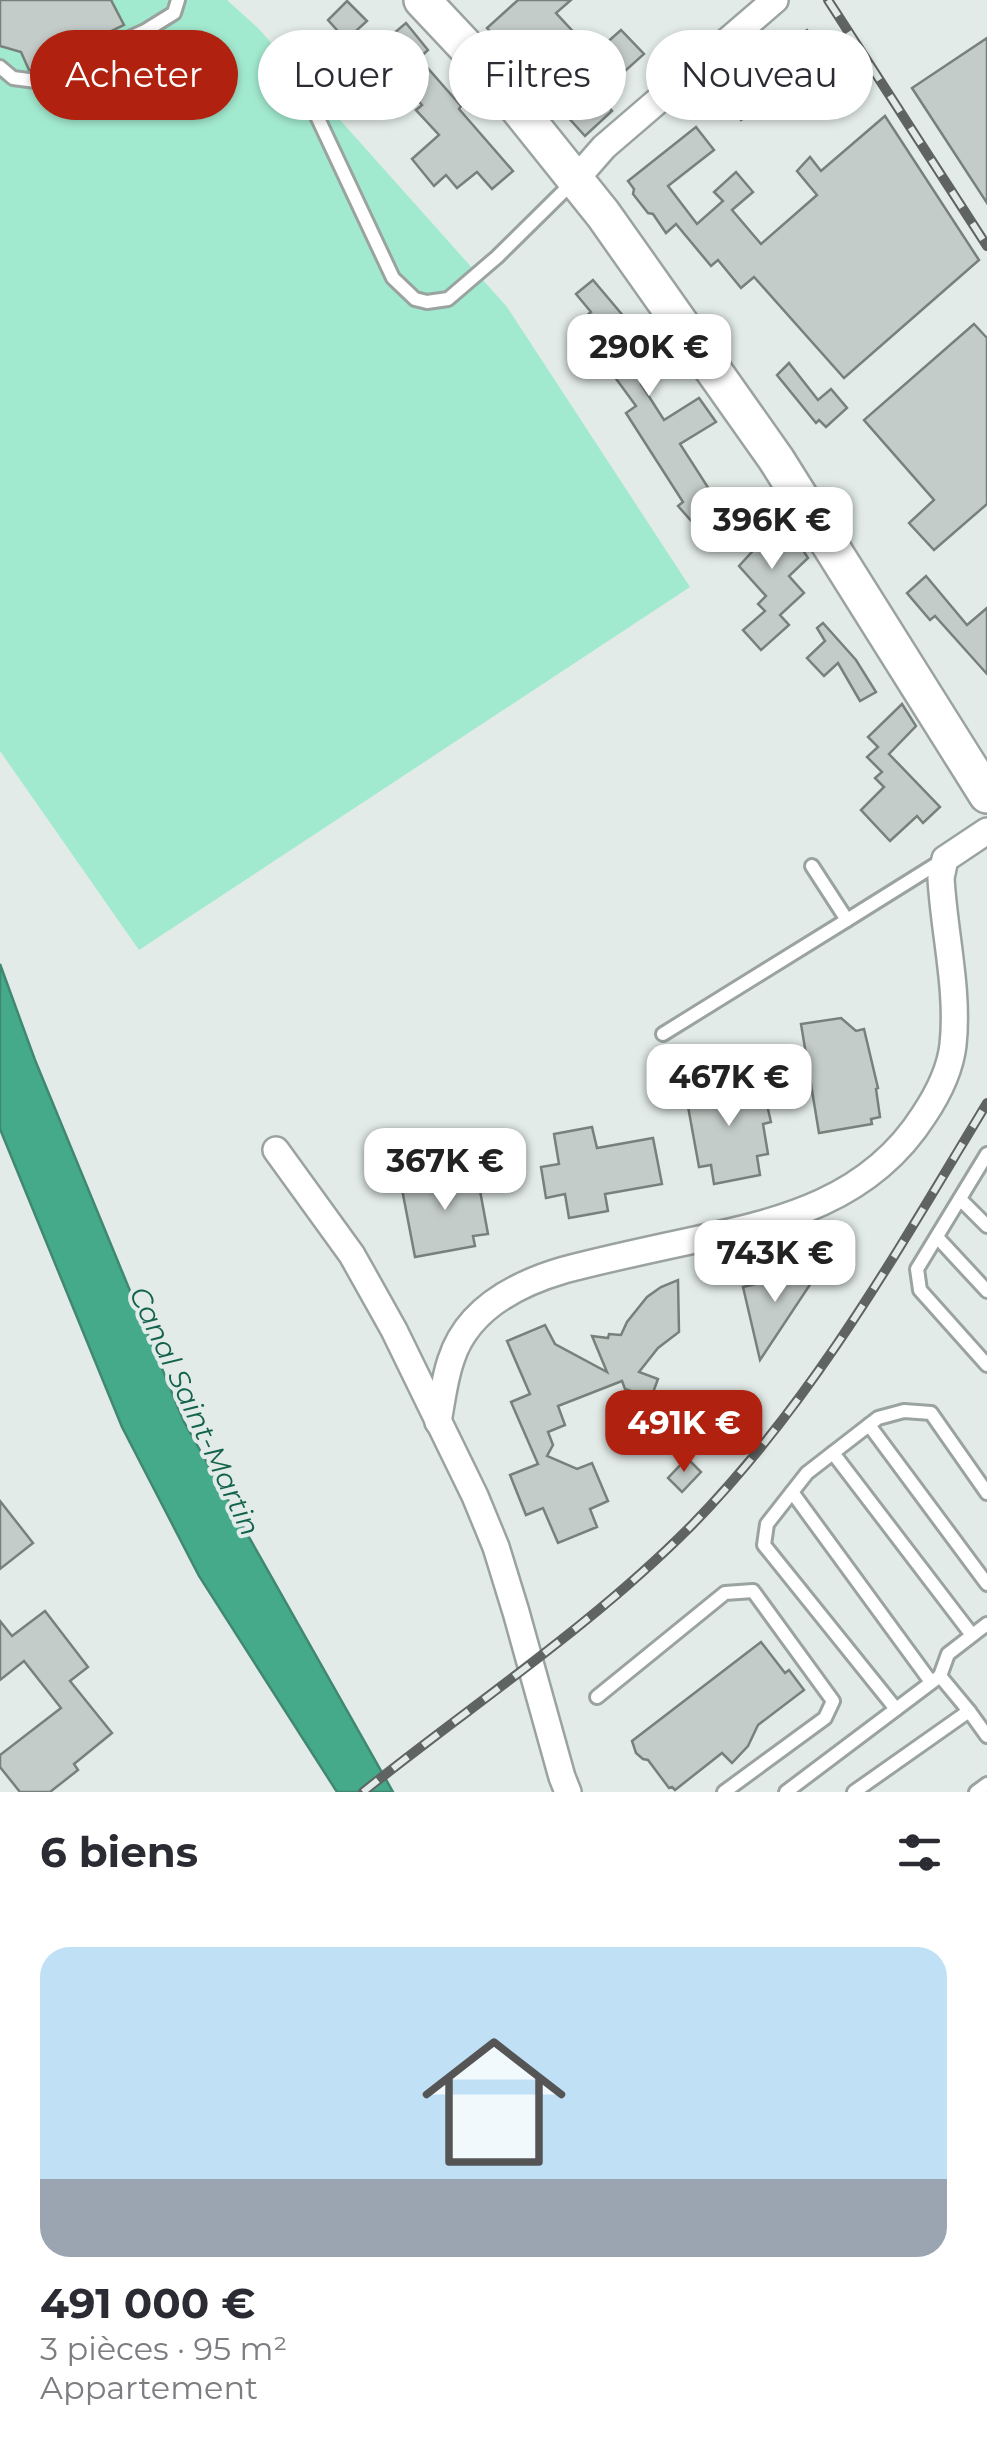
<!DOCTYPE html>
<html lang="fr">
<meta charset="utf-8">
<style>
:root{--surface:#fff;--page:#f7f7f7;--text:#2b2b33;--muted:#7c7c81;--accent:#b02110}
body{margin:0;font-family:Montserrat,sans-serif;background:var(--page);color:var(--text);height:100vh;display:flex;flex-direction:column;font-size:38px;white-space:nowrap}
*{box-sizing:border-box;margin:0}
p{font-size:32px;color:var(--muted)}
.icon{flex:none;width:55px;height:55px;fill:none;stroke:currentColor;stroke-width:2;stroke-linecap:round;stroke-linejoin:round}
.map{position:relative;height:1792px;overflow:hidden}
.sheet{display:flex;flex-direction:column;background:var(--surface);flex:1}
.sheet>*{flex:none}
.banner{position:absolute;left:30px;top:30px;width:928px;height:90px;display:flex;gap:20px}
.price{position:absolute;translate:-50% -85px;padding:0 22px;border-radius:20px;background:#fff;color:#222;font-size:32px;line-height:65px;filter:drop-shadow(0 2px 5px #0008)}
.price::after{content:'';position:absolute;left:50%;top:60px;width:30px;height:22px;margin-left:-15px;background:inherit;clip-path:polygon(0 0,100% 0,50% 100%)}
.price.on{background:var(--accent);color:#fff}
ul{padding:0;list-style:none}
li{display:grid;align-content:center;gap:20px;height:530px;padding:0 40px}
li span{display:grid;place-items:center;height:310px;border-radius:30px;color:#555}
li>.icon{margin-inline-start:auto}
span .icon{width:180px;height:180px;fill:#fffc;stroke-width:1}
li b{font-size:42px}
h2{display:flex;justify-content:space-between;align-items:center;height:120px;padding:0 40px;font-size:42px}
.tag{padding:0 35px;border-radius:45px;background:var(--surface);box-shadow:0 2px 8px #0004;font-size:35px;line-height:90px}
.tag.on{background:var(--accent);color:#fff}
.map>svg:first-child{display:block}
.green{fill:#a2eacf}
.water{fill:#44aa8a;stroke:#408872;stroke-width:2.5}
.building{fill:#c3ccc8;stroke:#78807c;stroke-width:2.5}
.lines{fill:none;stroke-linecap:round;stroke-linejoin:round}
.lane-casing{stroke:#9ba3a0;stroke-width:18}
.street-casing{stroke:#9ba3a0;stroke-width:30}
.secondary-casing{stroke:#9ba3a0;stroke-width:40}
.lane{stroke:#fff;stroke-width:12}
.street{stroke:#fff;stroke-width:25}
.secondary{stroke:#fff;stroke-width:35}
.rail-casing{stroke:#5f6362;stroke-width:10}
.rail{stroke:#e2ebe7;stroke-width:6;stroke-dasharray:19;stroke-linecap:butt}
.labels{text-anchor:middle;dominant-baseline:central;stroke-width:8;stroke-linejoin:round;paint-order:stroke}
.water-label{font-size:28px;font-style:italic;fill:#13624c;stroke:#e2ebe7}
</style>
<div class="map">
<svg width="987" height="1792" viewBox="0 0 987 1792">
<rect width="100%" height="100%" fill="#e2ebe7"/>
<path class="green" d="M 0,0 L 227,0 L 258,28 L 507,307 L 690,587 L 139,950 L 0,751 Z"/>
<path class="water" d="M 0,964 L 35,1060 L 184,1422 L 393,1792 L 337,1792 L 199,1576 L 122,1427 L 0,1129 Z"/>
<g class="building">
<path d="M 0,0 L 111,0 L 124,25 L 70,51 L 72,54 L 34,71 L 29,70 L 21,52 L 0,46 Z"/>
<path d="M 518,0 L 571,0 L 556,13 L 594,54 L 621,30 L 644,54 L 598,95 L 612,111 L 585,136 L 487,28 Z"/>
<path d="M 347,1 L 367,21 L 346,40 L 328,20 Z"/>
<path d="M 406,23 L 428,50 L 419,58 L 461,106 L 459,109 L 513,171 L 492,189 L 477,172 L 457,188 L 446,175 L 434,186 L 412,159 L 439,135 L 416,110 L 422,105 L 415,97 L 419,94 L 385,53 L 391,47 L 386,40 Z"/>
<path d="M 807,30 L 828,57 L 741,120 L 724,97 L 775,59 L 772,56 Z"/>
<path d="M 987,38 L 987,203 L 912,88 Z"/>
<path d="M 885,116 L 979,260 L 844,378 L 754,277 L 741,288 L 718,260 L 711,266 L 676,224 L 666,233 L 653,214 L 648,213 L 633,194 L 634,189 L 628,181 L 696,127 L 714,150 L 668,186 L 697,224 L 723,201 L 714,192 L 736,172 L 753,192 L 732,210 L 761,244 L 817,195 L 797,171 L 810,157 L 821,171 Z"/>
<path d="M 593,280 L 636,331 L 651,319 L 661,333 L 654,338 L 656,340 L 634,358 L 650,378 L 641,384 L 664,420 L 699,398 L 716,422 L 680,444 L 709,489 L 703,494 L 715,507 L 694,524 L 678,506 L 683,502 L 626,413 L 636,406 L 614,376 L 625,366 L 605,340 L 591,352 L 571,329 L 591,312 L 576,294 Z"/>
<path d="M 974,324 L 987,338 L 987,504 L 934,550 L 909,523 L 934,500 L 864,420 Z"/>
<path d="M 789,363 L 818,400 L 831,389 L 847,408 L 826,427 L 819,420 L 816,423 L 777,375 Z"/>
<path d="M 771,500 L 808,558 L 789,576 L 804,593 L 780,615 L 789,625 L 761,650 L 743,630 L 765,611 L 758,604 L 766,596 L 739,566 L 761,542 L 744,524 Z"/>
<path d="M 926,576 L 967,625 L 987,608 L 987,674 L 935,616 L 930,620 L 907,593 Z"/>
<path d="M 823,623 L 856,660 L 876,692 L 860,701 L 838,663 L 824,676 L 807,658 L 825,641 L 817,628 Z"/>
<path d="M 902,704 L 916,726 L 889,754 L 940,807 L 923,823 L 917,816 L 890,841 L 861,810 L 884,787 L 875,778 L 882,772 L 867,757 L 878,747 L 868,737 Z"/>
<path d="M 841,1018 L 856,1031 L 864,1029 L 878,1088 L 876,1089 L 880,1117 L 871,1119 L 872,1124 L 819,1133 L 801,1024 Z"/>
<path d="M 753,1077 L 759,1107 L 767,1105 L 771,1122 L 763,1124 L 768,1154 L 757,1156 L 760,1175 L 714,1184 L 711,1165 L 699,1167 L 685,1090 Z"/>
<path d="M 592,1127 L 597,1148 L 653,1138 L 662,1184 L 605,1194 L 608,1211 L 569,1218 L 565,1194 L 546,1198 L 541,1167 L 559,1164 L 554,1134 Z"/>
<path d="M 476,1169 L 488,1234 L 473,1236 L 475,1246 L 415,1257 L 401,1184 Z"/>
<path d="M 821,1268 L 760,1360 L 743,1287 Z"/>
<path d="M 678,1280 L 679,1332 L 658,1348 L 639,1372 L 658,1379 L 651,1398 L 625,1389 L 622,1381 L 558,1406 L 565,1425 L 548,1432 L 553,1445 L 547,1456 L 577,1469 L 592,1463 L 608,1501 L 590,1509 L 597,1527 L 558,1543 L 543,1508 L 526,1515 L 510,1475 L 538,1464 L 511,1402 L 530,1394 L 507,1341 L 545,1325 L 555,1344 L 607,1372 L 592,1336 L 608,1338 L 609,1334 L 621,1335 L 627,1322 L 647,1297 L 661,1287 Z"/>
<path d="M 687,1458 L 701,1472 L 682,1492 L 668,1478 Z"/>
<path d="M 0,1501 L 33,1543 L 0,1569 Z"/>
<path d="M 45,1611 L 88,1667 L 70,1681 L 112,1733 L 74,1764 L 78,1770 L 50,1792 L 20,1792 L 0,1767 L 0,1755 L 61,1708 L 24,1661 L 0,1680 L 0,1621 L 12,1636 Z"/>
<path d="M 761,1642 L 785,1673 L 789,1670 L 804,1690 L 758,1725 L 748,1746 L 732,1763 L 722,1753 L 675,1790 L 672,1787 L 669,1788 L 648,1760 L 643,1759 L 636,1753 L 632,1741 Z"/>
</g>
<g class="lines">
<defs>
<g id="lane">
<path d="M 0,67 L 13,78 L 36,81 L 145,31 L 174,13 L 178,0"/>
<path d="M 316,114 L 393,278 L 415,299 L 427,302 L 448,299 L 497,257 L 574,181"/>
<path d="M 812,866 L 847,920 L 943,860"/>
<path d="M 663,1034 L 847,920"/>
<path d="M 987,1154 L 917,1269 L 920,1290 L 987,1365"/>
<path d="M 960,1199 L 987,1226"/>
<path d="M 937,1237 L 987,1291"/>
<path d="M 869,1425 L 987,1584"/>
<path d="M 833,1453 L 972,1635"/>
<path d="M 792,1492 L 931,1682"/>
<path d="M 940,1676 L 948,1654 L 987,1624"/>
<path d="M 597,1697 L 725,1593 L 753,1591 L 833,1701 L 825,1718 L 724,1792"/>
<path d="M 896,1709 L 764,1545 L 767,1524 L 807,1473 L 878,1418 L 904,1411 L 931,1413 L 987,1493"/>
<path d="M 786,1792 L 940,1676 L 969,1711"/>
<path d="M 854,1792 L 969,1711 L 987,1736"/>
<path d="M 976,1792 L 987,1784"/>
</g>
<g id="street">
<path d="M 576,179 L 604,147 L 775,0"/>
<path d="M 276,1150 L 352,1255 L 394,1330 L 475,1496 L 496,1547 L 516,1612 L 562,1777 L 568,1792"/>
<path d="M 438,1422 C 442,1401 444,1380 451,1360 C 467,1309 516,1284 564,1270 C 606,1259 648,1250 690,1241 C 783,1221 870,1200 924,1115 C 938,1094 950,1071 953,1045 C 959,990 944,933 941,878 L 945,859 L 987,831"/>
</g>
<path id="secondary" d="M 422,0 L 485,67 L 603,214 L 776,459 L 987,795"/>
</defs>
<use href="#lane" class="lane-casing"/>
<use href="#street" class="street-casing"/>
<use href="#secondary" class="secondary-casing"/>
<use href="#lane" class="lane"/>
<use href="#street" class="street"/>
<use href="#secondary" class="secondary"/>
<defs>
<g id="rail">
<path d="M 828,0 L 987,246"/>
<path d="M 363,1792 C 473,1704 592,1626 692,1525 C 813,1401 898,1250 987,1103"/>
</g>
</defs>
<use href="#rail" class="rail-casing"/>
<use href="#rail" class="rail"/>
</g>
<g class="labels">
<g class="water-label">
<text transform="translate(195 1411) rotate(65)">Canal Saint-Martin</text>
</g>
</g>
</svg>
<b class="price" style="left:649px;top:399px">290K €</b>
<b class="price" style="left:772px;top:572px">396K €</b>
<b class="price" style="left:729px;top:1129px">467K €</b>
<b class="price" style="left:445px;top:1213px">367K €</b>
<b class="price" style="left:775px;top:1305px">743K €</b>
<b class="price on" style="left:684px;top:1475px">491K €</b>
<div class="banner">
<a class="tag on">Acheter</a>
<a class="tag">Louer</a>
<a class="tag">Filtres</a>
<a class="tag">Nouveau</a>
</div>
</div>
<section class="sheet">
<h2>6 biens<svg class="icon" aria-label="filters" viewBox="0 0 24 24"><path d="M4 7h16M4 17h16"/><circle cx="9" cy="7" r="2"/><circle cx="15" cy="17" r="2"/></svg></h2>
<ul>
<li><span style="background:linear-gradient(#bfe0f5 75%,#9aa5b1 0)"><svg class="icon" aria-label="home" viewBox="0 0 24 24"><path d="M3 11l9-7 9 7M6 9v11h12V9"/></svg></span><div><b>491 000 €</b><p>3 pièces · 95 m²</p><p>Appartement</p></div></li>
</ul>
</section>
